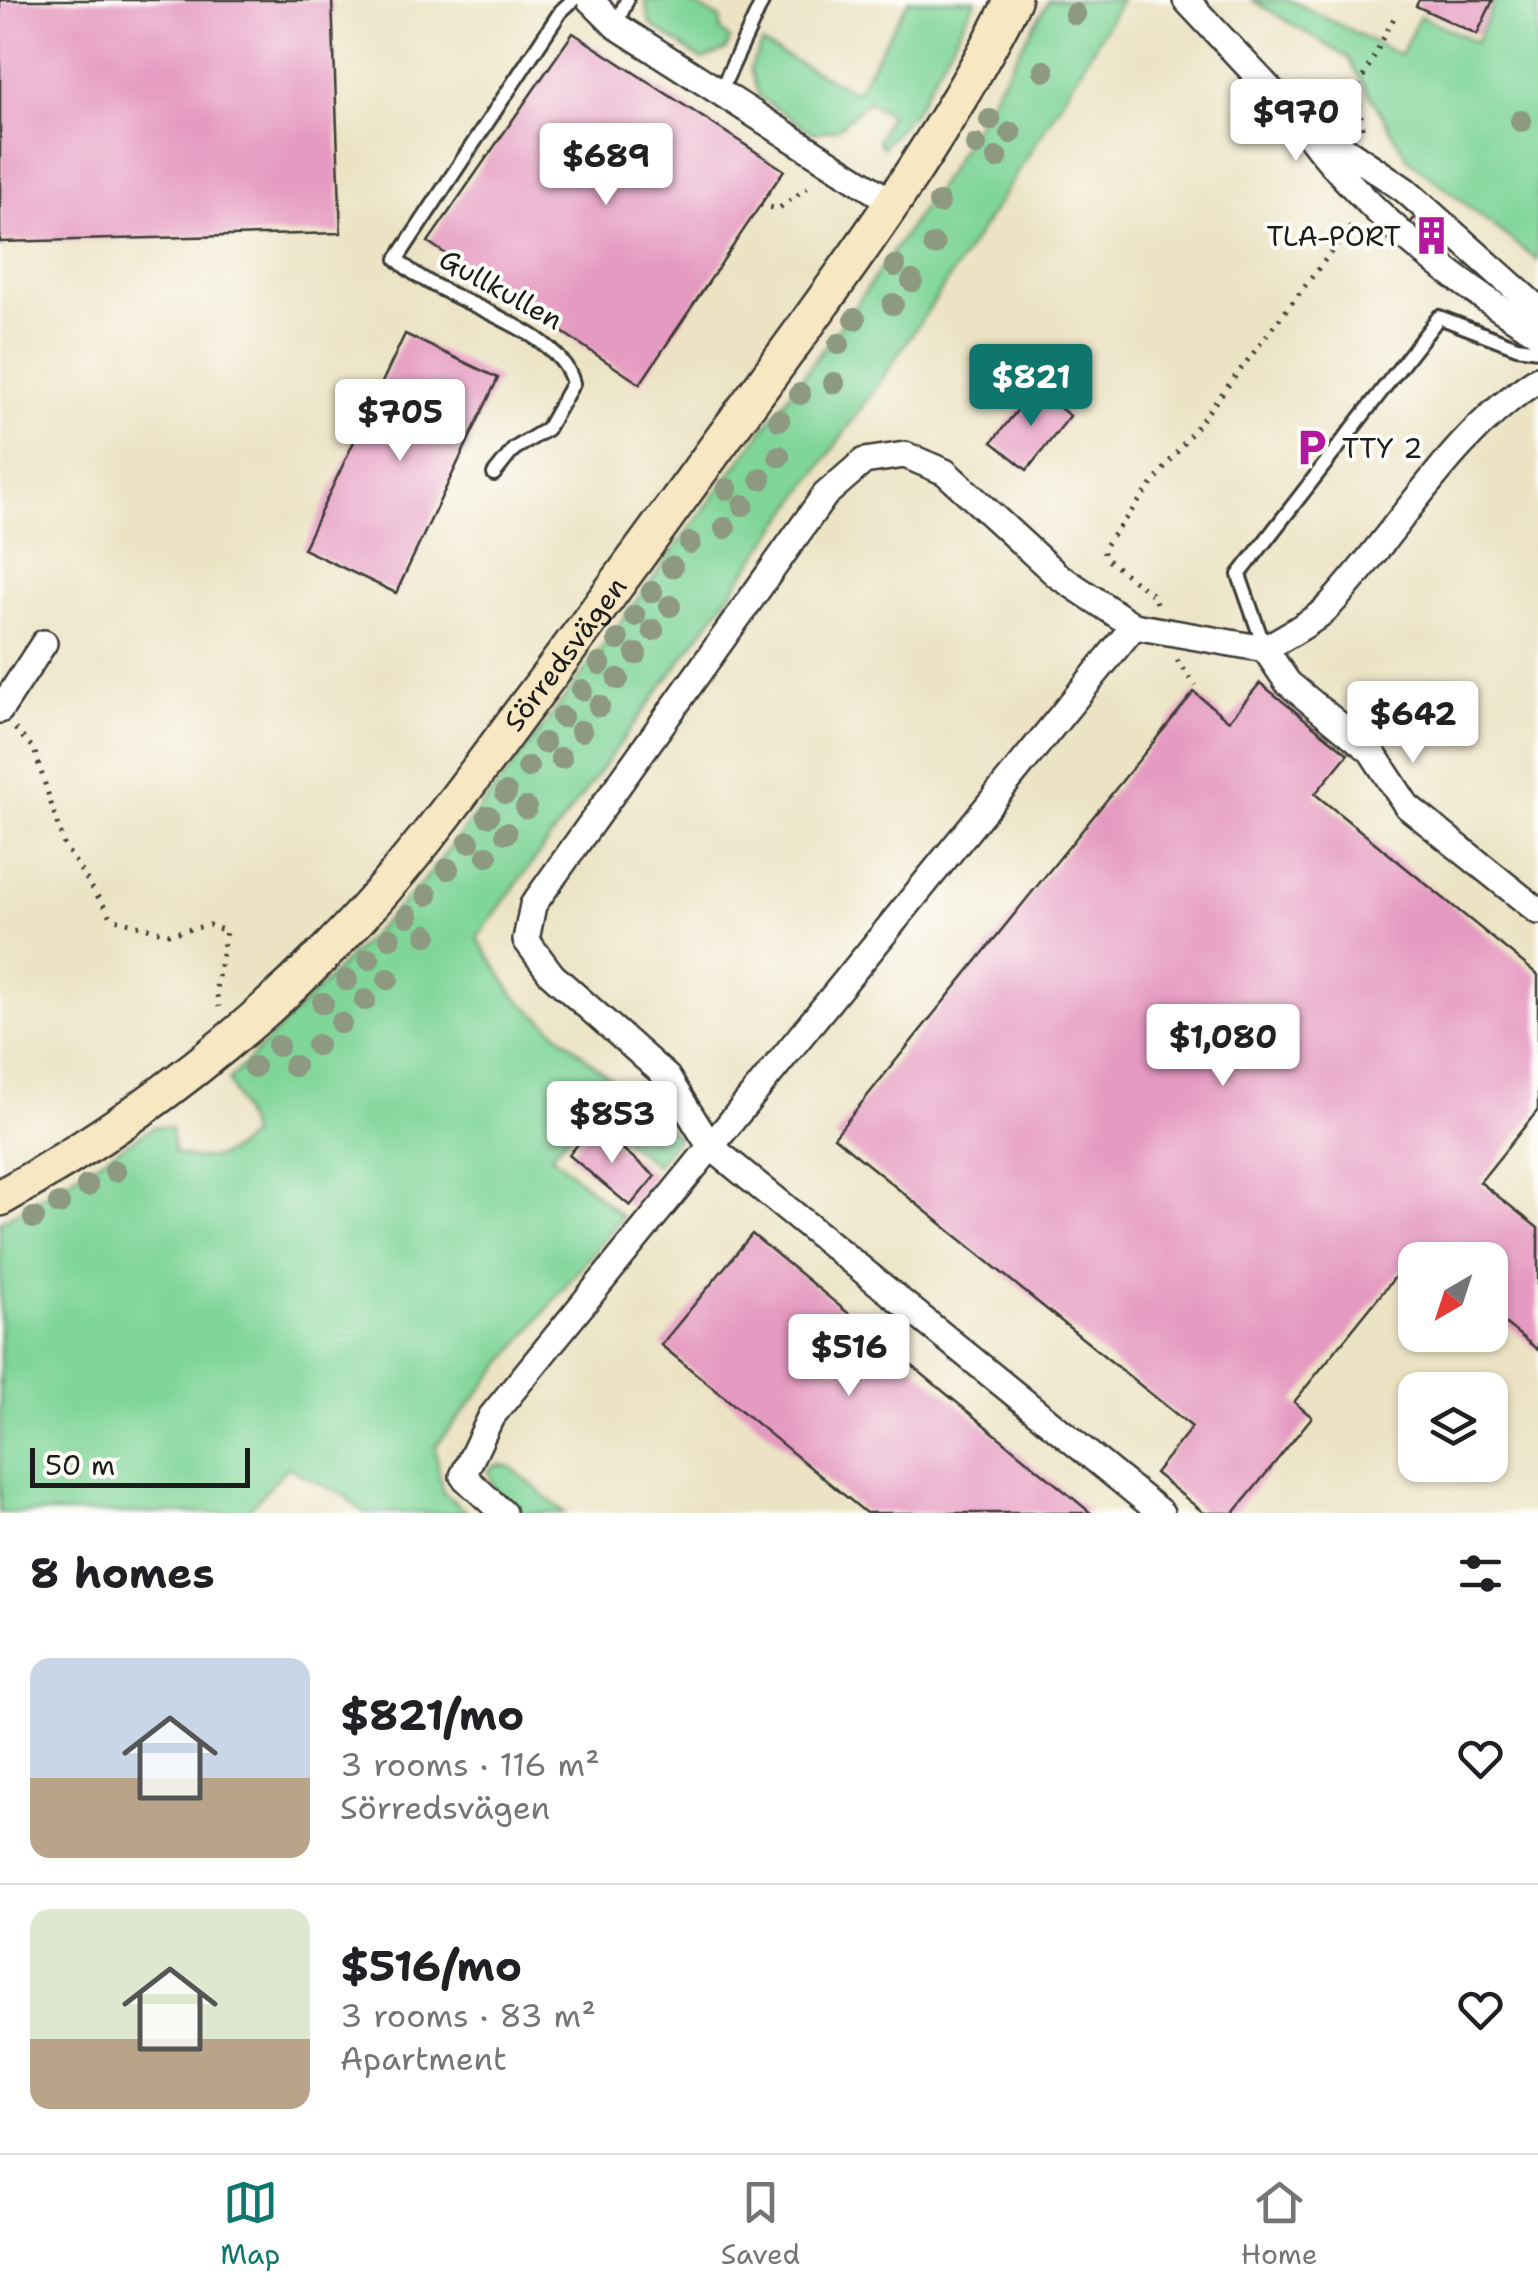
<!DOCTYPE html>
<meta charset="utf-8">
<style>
:root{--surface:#fff;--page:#f6f6f6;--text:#202124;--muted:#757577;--line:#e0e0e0;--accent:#0f766e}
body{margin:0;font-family:"Shantell Sans",sans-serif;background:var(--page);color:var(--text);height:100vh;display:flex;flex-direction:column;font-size:38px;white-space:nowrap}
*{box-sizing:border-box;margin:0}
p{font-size:32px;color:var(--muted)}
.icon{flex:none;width:55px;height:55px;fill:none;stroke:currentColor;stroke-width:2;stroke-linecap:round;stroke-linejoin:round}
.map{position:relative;height:1513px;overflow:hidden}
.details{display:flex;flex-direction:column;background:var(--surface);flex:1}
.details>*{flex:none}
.needle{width:65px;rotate:219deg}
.fabs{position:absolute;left:1398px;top:1242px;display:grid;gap:20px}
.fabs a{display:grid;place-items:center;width:110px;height:110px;border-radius:20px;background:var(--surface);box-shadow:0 2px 8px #0004;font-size:50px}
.scale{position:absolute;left:30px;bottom:25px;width:220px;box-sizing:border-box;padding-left:10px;border:5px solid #1c1c1c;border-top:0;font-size:28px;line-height:35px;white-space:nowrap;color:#1c1c1c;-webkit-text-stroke:8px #fdfcf7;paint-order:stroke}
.price{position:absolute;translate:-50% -85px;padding:0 22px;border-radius:10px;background:#fff;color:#222;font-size:32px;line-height:65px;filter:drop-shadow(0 2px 5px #0008)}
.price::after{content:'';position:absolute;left:50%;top:60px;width:30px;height:22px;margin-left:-15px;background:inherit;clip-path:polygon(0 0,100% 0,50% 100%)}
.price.current{background:var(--accent);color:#fff}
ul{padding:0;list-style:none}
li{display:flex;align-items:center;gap:30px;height:250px;padding:0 30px}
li+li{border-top:2px solid var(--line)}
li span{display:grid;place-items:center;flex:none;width:280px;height:200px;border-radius:20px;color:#555}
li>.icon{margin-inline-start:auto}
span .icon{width:120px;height:120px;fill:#fffc;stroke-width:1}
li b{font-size:42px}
h2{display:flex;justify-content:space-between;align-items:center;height:120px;padding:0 30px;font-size:42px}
.tabs{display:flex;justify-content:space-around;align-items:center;height:140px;border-top:2px solid var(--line);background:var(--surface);font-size:28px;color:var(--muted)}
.tabs a{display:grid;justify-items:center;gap:5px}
.tabs .current{color:var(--accent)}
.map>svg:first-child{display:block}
.green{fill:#80d599;stroke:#4e785a;stroke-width:2.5}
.building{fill:#e59ac1}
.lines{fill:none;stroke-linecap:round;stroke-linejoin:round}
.lane-casing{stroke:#3b3a35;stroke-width:18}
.street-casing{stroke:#3b3a35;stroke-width:30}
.secondary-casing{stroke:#3b3a35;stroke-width:40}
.path{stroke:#3b3a35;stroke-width:5;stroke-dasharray:2.5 8;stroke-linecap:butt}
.lane{stroke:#fff;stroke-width:12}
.street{stroke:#fff;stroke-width:25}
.secondary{stroke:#f7e8c3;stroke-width:35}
.tree{fill:#8d9980}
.labels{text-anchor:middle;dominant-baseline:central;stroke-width:8;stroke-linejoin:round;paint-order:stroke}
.poi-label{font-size:28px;fill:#1c1c1c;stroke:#fdfcf7;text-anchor:end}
.street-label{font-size:28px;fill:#1c1c1c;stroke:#fdfcf7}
</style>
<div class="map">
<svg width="1538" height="1513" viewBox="0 0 1538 1513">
<rect width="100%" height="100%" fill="#fdfcf7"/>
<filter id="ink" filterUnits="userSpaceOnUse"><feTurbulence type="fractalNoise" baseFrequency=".01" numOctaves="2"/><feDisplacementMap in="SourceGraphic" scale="20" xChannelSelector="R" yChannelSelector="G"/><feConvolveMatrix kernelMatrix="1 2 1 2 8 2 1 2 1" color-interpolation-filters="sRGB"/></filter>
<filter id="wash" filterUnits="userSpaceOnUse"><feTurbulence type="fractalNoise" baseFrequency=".0048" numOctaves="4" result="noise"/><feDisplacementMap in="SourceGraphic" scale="40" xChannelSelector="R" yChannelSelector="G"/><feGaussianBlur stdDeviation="2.25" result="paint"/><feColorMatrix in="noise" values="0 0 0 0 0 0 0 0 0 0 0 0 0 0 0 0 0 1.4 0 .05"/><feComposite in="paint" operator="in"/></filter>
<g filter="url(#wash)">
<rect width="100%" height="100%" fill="#ece3c4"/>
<g class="green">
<path d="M 645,0 L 684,0 L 721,19 L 720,30 L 730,39 L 726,50 L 702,60 L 650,24 Z"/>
<path d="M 909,0 L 976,0 L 915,110 L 882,147 L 878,140 L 889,115 L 868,101 L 838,128 L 814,133 L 759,97 L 750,68 L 762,44 L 856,92 Z"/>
<path d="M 1049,0 L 1121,0 C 933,330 701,632 477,938 L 515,996 L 678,1137 L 656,1165 L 589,1112 L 551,1155 L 622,1217 L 435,1447 L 442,1491 L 467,1513 L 364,1513 L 345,1496 L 287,1467 L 246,1513 L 0,1513 L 0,1222 L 155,1126 L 171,1128 L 174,1153 C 207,1164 225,1159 251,1135 L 229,1080 L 423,882 L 537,735 L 857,303 L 947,173 Z"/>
<path d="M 1252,0 L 1290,0 L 1400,55 L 1420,16 L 1476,42 L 1496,0 L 1538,0 L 1538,261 L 1408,159 L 1348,58 Z"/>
<path d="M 497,1464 L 511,1467 L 565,1513 L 520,1513 L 496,1492 L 488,1471 Z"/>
</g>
<g id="blocks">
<g class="building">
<path d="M 0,0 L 332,0 L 341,233 L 0,242 Z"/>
<path d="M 1419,0 L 1493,0 L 1477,34 L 1416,6 Z"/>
<path d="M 573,33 L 784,170 L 640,384 L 428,242 Z"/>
<path d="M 1416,216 L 1454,245 L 1445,257 L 1407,227 Z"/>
<path d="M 405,334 L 498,378 L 396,593 L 303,549 Z"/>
<path d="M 1035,388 L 1070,416 L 1027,470 L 992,442 Z"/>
<path d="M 1260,683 L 1348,754 L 1315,794 L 1538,975 L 1538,1110 L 1480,1182 L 1538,1228 L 1538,1350 L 1490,1311 L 1490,1260 L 1427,1260 L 1416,1251 L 1294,1402 L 1312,1417 L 1234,1513 L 1204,1513 L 1155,1473 L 1192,1427 L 834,1137 L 1194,692 L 1229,721 Z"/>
<path d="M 594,1125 L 655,1176 L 630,1206 L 569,1155 Z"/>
<path d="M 752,1234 L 1091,1513 L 866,1513 L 661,1345 Z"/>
</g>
</g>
</g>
<g filter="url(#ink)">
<use href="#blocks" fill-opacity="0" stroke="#3b3a35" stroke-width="2.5"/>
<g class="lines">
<defs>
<g id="lane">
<path d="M 616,25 L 627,0"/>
<path d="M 720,92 L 763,0"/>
<path d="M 494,474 L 514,449 L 547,429 L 573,383 C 558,324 438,302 397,259 L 561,11 L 573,0"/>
<path d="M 1265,649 L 1239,575 L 1439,317 L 1517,347 L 1538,350"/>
</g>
<g id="street">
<path d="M 590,0 L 615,25 L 893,203"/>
<path d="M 1186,0 L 1294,115 L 1405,190 L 1538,309"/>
<path d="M 1306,131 C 1366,212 1452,280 1538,333"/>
<path d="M 1265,649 L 1288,683 L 1371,751 L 1407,806 L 1538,911"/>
<path d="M 0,710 L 44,643"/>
<path d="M 503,1513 L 463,1476 L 491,1417 L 1134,626"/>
<path d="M 1161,1513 L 710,1146 L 667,1077 L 552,975 L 526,940 L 533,905 L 825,495 L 864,461 L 905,455 L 945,472 L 1057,575 L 1134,626 L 1265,649 C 1285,636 1313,623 1329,606 C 1400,530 1449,436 1538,379"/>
</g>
<g id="secondary">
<path id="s1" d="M 0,1198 C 118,1132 228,1050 324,954 C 397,881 459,797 520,714 C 586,627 650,539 714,451 C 820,305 932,162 1013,0"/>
</g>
</defs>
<use href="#lane" class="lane-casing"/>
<use href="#street" class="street-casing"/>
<use href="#secondary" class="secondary-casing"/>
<g class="path">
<path d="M 1362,128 L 1358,87 L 1395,16"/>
<path d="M 760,205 L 778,209 L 814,183"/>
<path d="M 1156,603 L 1154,596 L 1105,558 L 1103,548 L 1352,225"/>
<path d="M 1177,660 L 1196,686"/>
<path d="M 15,729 L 34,749 L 64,845 L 112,918 L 169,934 L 209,925 L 226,931 L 216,989 L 219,1007"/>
</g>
<use href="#lane" class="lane"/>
<use href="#street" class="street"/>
<use href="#secondary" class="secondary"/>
</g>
<g class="tree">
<circle cx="1075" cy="14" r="11"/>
<circle cx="1044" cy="71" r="11"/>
<circle cx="990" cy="120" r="11"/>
<circle cx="1521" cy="121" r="11"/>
<circle cx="1011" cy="133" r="11"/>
<circle cx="976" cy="145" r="11"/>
<circle cx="997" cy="158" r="11"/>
<circle cx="939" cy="203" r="11"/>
<circle cx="934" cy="245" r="11"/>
<circle cx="895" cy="266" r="11"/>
<circle cx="912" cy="281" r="11"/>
<circle cx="893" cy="304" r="11"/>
<circle cx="855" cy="319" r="11"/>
<circle cx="839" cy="344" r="11"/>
<circle cx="834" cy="383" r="11"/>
<circle cx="800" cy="394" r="11"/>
<circle cx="779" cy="420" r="11"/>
<circle cx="779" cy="456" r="11"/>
<circle cx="761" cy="479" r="11"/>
<circle cx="727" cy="489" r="11"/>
<circle cx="743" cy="505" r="11"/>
<circle cx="725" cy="528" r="11"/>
<circle cx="690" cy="543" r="11"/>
<circle cx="672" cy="567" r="11"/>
<circle cx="652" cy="592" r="11"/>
<circle cx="670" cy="606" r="11"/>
<circle cx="635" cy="616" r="11"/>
<circle cx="653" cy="630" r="11"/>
<circle cx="618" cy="640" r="11"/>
<circle cx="636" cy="654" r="11"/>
<circle cx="600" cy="664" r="11"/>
<circle cx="618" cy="679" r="11"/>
<circle cx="582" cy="690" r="11"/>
<circle cx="599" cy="706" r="11"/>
<circle cx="562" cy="717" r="11"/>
<circle cx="581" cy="731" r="11"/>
<circle cx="544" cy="743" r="11"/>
<circle cx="561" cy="758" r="11"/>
<circle cx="528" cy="767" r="11"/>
<circle cx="506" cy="793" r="11"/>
<circle cx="526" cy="808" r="11"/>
<circle cx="488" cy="816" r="11"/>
<circle cx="506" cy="833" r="11"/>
<circle cx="469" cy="842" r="11"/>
<circle cx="487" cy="856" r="11"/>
<circle cx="448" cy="869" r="11"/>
<circle cx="427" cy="895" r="11"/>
<circle cx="408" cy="916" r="11"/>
<circle cx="427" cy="935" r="11"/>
<circle cx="390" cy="938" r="11"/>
<circle cx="369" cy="959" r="11"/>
<circle cx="388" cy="979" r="11"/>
<circle cx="347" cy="980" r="11"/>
<circle cx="365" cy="1000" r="11"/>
<circle cx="323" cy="1003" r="11"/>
<circle cx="341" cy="1023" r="11"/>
<circle cx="317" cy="1045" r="11"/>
<circle cx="278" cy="1046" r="11"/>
<circle cx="294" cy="1066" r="11"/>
<circle cx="254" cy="1067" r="11"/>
<circle cx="115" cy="1171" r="11"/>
<circle cx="87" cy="1186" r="11"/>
<circle cx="59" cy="1204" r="11"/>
<circle cx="34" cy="1218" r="11"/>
</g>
</g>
<defs>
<symbol id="building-bare" viewBox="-9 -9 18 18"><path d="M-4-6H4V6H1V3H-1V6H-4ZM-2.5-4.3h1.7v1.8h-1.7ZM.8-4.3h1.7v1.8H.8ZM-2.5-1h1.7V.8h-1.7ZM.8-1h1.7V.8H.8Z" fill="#b5179e" stroke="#fdfcf7" stroke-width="2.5" paint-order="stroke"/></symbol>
<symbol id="parking-bare" viewBox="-9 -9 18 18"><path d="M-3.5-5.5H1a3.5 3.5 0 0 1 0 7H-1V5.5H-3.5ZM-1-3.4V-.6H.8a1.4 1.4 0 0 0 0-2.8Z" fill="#b5179e" stroke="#fdfcf7" stroke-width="2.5" paint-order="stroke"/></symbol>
</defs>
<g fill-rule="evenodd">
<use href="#building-bare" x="1404" y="208" width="55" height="55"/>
<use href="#parking-bare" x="1284" y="420" width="55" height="55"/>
</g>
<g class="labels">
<g class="poi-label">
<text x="1401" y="236">TLA-PORT</text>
<text x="1342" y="448" text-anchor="start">TTY 2</text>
</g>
<g class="street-label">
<text transform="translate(501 289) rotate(29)">Gullkullen</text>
<text stroke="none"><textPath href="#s1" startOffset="792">Sörredsvägen</textPath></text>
</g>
</g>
</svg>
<div class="fabs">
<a><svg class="needle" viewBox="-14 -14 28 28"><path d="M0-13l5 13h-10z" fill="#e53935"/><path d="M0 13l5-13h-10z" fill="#757577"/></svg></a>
<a><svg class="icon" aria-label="layers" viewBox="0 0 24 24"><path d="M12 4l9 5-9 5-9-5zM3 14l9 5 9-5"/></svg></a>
</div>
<div class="scale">50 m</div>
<b class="price" style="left:1296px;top:164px">$970</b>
<b class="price" style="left:606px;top:208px">$689</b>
<b class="price current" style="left:1031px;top:429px">$821</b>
<b class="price" style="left:400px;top:464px">$705</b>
<b class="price" style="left:1413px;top:766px">$642</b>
<b class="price" style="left:1223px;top:1089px">$1,080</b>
<b class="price" style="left:612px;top:1166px">$853</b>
<b class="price" style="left:849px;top:1399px">$516</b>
</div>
<section class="details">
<h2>8 homes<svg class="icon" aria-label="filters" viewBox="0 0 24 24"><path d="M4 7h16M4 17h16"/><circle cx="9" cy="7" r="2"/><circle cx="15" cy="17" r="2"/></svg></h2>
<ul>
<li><span style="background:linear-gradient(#c9d6e8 60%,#b9a48a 0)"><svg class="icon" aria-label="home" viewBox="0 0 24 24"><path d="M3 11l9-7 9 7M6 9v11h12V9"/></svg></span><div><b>$821/mo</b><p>3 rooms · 116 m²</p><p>Sörredsvägen</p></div><svg class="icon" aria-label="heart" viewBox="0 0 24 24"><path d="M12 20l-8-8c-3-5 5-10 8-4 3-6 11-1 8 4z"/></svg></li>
<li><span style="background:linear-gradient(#dfe7d0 65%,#b9a48a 0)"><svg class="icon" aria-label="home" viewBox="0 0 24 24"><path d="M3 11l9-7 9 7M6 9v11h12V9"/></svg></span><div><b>$516/mo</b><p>3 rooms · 83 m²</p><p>Apartment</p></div><svg class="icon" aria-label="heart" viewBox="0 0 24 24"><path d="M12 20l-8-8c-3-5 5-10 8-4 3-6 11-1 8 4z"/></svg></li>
</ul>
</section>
<nav class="tabs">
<a class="current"><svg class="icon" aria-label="map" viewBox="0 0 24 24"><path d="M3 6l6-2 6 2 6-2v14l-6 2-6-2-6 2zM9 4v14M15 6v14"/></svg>Map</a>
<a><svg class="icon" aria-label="saved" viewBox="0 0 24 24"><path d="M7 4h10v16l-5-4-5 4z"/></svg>Saved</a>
<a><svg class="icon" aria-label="home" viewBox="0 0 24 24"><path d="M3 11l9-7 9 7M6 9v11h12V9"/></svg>Home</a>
</nav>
